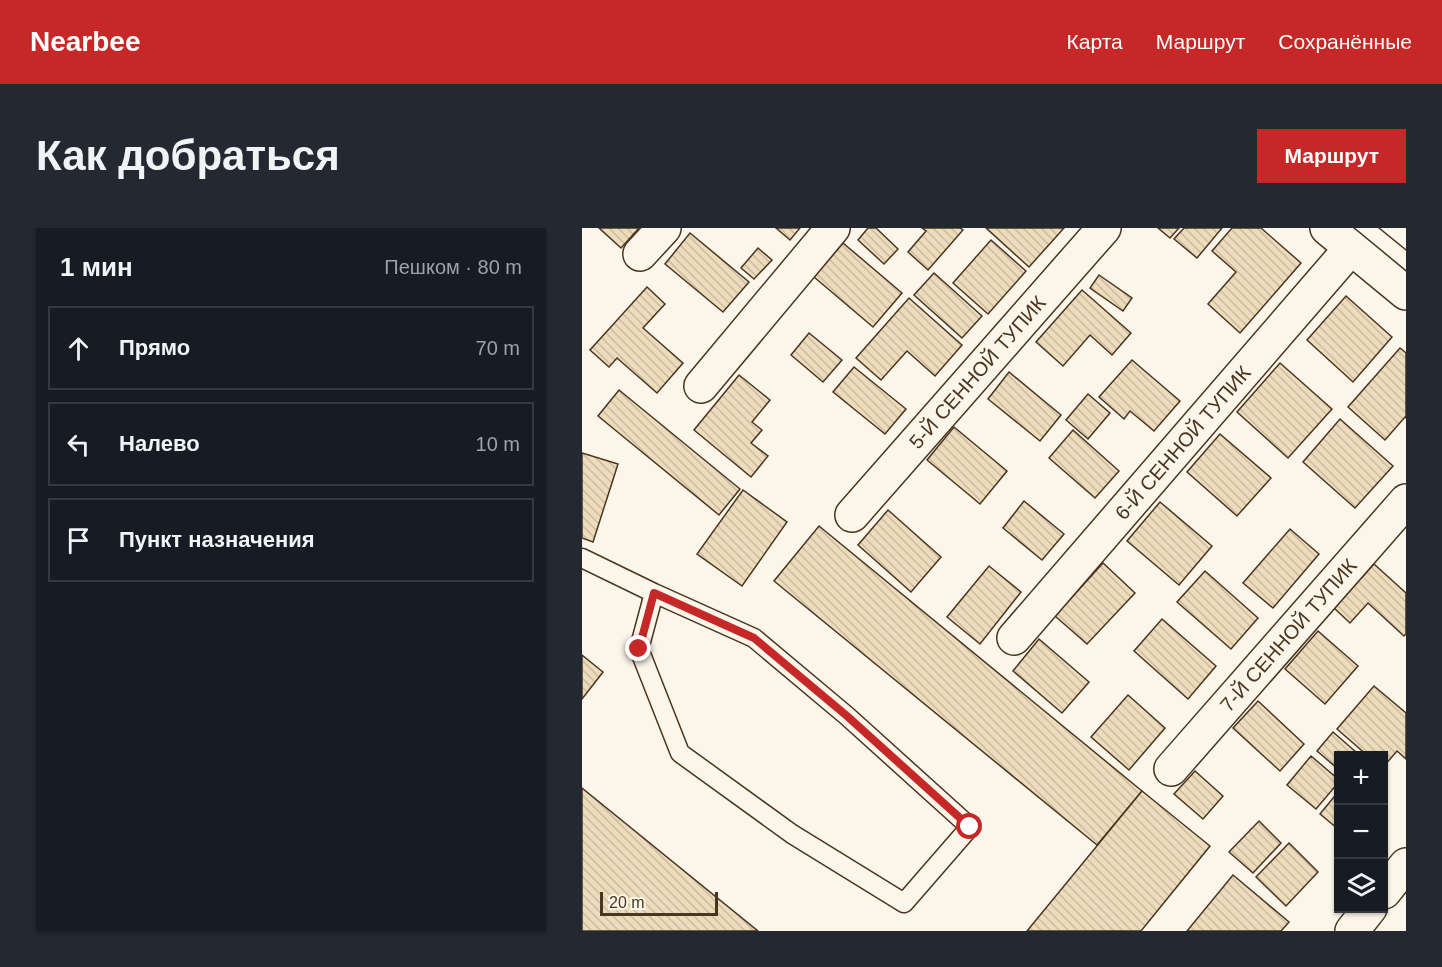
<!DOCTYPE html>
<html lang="ru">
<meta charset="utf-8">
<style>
:root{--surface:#171b24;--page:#242831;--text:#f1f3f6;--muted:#9ea1a6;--line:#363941;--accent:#c62828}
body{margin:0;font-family:Arial,sans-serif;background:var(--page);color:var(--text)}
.controls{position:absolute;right:18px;bottom:18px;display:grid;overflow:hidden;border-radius:0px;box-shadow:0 2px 4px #0004}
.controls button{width:54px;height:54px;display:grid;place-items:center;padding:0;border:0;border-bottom:2px solid var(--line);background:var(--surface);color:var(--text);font:30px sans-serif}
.scale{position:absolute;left:18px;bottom:15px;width:118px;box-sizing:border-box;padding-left:6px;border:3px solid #4a3520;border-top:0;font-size:16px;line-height:21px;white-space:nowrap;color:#4a3520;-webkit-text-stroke:4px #fbf6e9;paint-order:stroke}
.stop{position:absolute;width:18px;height:18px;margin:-14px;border:4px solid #c62828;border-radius:50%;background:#fff}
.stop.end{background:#c62828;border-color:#fff;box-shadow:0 2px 6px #0008}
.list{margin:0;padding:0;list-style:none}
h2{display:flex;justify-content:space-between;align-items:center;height:78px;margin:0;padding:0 24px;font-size:26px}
h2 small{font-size:20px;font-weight:400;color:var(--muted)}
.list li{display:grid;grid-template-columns:39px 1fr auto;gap:18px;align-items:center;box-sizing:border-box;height:84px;margin:0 12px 12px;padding:0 12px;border:2px solid var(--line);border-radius:0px}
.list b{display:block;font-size:22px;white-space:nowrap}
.list em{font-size:20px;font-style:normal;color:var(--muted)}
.icon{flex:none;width:33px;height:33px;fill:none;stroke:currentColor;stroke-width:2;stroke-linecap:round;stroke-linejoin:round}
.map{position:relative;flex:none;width:824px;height:703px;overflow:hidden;border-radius:0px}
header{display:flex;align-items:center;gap:36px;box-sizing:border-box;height:84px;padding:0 30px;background:var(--accent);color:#fff}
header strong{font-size:28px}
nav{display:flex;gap:33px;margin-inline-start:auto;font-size:21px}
.intro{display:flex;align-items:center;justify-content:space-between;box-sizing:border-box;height:144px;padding:0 36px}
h1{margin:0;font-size:42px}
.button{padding:15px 27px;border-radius:0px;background:var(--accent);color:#fff;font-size:21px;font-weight:700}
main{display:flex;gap:36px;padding:0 36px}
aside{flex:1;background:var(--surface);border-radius:0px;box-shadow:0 2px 4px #0004}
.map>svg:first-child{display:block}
.building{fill:url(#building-back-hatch);stroke:#4a3520;stroke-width:1.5}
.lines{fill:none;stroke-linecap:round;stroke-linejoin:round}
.lane-casing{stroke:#4a3520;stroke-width:21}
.street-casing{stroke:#4a3520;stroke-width:36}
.secondary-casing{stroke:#4a3520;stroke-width:36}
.lane{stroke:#fbf6e9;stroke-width:18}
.street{stroke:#fbf6e9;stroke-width:33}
.secondary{stroke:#fbf6e9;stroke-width:33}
.tram{stroke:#4a3520;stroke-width:1.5}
.route{stroke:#c62828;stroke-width:8}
.labels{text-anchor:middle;stroke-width:4.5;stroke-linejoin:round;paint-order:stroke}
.street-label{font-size:20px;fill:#4a3520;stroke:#fbf6e9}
</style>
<header>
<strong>Nearbee</strong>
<nav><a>Карта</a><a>Маршрут</a><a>Сохранённые</a></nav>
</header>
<div class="intro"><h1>Как добраться</h1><a class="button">Маршрут</a></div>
<main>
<aside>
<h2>1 мин<small>Пешком · 80 m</small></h2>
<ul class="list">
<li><svg class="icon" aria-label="ahead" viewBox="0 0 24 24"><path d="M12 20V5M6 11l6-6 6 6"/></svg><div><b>Прямо</b></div><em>70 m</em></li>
<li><svg class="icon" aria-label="left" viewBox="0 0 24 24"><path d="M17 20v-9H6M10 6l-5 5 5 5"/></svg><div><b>Налево</b></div><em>10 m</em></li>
<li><svg class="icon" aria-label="arrive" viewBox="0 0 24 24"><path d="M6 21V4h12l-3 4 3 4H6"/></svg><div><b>Пункт назначения</b></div></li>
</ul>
</aside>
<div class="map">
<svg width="824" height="703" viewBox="0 0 824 703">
<defs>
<pattern id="building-back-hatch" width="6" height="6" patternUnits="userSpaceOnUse" patternTransform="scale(1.5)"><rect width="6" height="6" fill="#ecdcbc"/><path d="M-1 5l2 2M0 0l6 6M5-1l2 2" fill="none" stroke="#ccbda1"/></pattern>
</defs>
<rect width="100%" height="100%" fill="#fbf6e9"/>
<g class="building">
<polygon points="17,0 57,0 39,20"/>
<polygon points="194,0 218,0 208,12"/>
<polygon points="286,0 294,0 316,21 302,36 276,12"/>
<polygon points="340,0 378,0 381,2 346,42 326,24 344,3"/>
<polygon points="404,0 482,0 447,39"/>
<polygon points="576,0 597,0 588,10"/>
<polygon points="602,0 640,0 615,30 592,11"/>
<polygon points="650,0 679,0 719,35 658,105 626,76 654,44 630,23"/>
<polygon points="108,5 167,54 141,84 83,36"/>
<polygon points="409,12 444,43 406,86 371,55"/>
<polygon points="261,15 320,65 291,99 232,49"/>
<polygon points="176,20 190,32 172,51 159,40"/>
<polygon points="352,45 400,88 380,110 332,67"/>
<polygon points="517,47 550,70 541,83 508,60"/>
<polygon points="65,59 83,76 61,100 101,135 75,165 35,130 27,139 8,122"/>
<polygon points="500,62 549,105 530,127 508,107 481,138 454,114"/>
<polygon points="764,68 810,109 771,154 725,112"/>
<polygon points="327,70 380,117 353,148 325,123 299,152 274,130"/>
<polygon points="227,105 260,132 241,154 209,127"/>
<polygon points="818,120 824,125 824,190 823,189 803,212 766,179"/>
<polygon points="550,132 598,173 572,203 548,183 542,191 517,169"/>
<polygon points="698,135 750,181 706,230 655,184"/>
<polygon points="272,139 324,181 303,206 251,164"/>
<polygon points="427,144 479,187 458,213 406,171"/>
<polygon points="157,147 188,172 170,194 180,202 169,215 186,228 169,249 112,202"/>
<polygon points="37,162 158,261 137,287 16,188"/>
<polygon points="506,166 528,185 506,211 484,192"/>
<polygon points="758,191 811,238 773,280 721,234"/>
<polygon points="372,199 425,243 398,276 345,232"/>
<polygon points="491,202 537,243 513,270 467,230"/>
<polygon points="638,206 689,250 655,288 605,244"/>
<polygon points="0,225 36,236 11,314 0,310"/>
<polygon points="161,262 205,294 160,358 115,326"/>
<polygon points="442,273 482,306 460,332 421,300"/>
<polygon points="578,274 630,318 597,357 545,313"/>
<polygon points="306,282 359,329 329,364 276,317"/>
<polygon points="237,298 560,563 515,617 192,353"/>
<polygon points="708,301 737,326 691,380 661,355"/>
<polygon points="521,335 553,365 505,416 473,388"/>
<polygon points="792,336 824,365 824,406 822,408 786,375 768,395 752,380"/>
<polygon points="407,338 439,364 398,416 365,389"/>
<polygon points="623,343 676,390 649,421 595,374"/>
<polygon points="580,391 634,438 606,471 552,423"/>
<polygon points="736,403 776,438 743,476 703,441"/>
<polygon points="457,411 507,454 480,485 431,443"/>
<polygon points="0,427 21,444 0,471"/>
<polygon points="792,458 824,485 824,531 815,523 802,538 802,528 786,528 755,501"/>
<polygon points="546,467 583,500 547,542 509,509"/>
<polygon points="676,473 722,516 698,543 651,500"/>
<polygon points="751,504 774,524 771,528 756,528 756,541 735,523"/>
<polygon points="729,528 756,551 756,555 734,581 705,557"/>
<polygon points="613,543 641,568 621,591 592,566"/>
<polygon points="0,560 176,703 0,703"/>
<polygon points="560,563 628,618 559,703 445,703"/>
<polygon points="756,564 756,601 738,586"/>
<polygon points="677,593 699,615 671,645 647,624"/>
<polygon points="707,615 736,644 704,678 674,649"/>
<polygon points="651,647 707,694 699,703 605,703"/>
</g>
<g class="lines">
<defs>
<polyline id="lane" points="0,330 72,365 172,410 265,488 388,599 322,675 210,606 98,525 57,421 72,365"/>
<g id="street">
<polyline points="58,26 82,0"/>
<polyline points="119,158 251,0"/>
<path id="s1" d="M 270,287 L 522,0"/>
<path id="s2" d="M 432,410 L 769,20"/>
<path id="s3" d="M 589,541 L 824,273"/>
<polyline points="802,664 824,637"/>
<polyline points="770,703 788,680"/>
</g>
<polyline id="secondary" points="745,0 824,65"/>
</defs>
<use href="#lane" class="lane-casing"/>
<use href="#street" class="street-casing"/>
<use href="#secondary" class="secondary-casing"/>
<use href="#lane" class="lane"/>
<use href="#street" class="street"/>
<use href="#secondary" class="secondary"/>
<polyline class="tram" points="797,0 824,22"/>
</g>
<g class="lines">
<polyline class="route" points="57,421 72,365 172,410 265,488 388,599"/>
</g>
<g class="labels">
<g class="street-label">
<text dy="7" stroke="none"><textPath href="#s1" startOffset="190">5-Й СЕННОЙ ТУПИК</textPath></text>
<text dy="7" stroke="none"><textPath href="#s2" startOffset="258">6-Й СЕННОЙ ТУПИК</textPath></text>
<text dy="7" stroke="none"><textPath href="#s3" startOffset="178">7-Й СЕННОЙ ТУПИК</textPath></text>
</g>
</g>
</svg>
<div class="controls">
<button>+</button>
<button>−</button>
<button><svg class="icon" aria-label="layers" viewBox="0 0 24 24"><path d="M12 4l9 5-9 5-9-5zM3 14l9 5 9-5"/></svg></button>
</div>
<div class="scale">20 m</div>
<div class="stop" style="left:388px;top:599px"></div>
<div class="stop end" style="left:57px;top:421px"></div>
</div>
</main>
